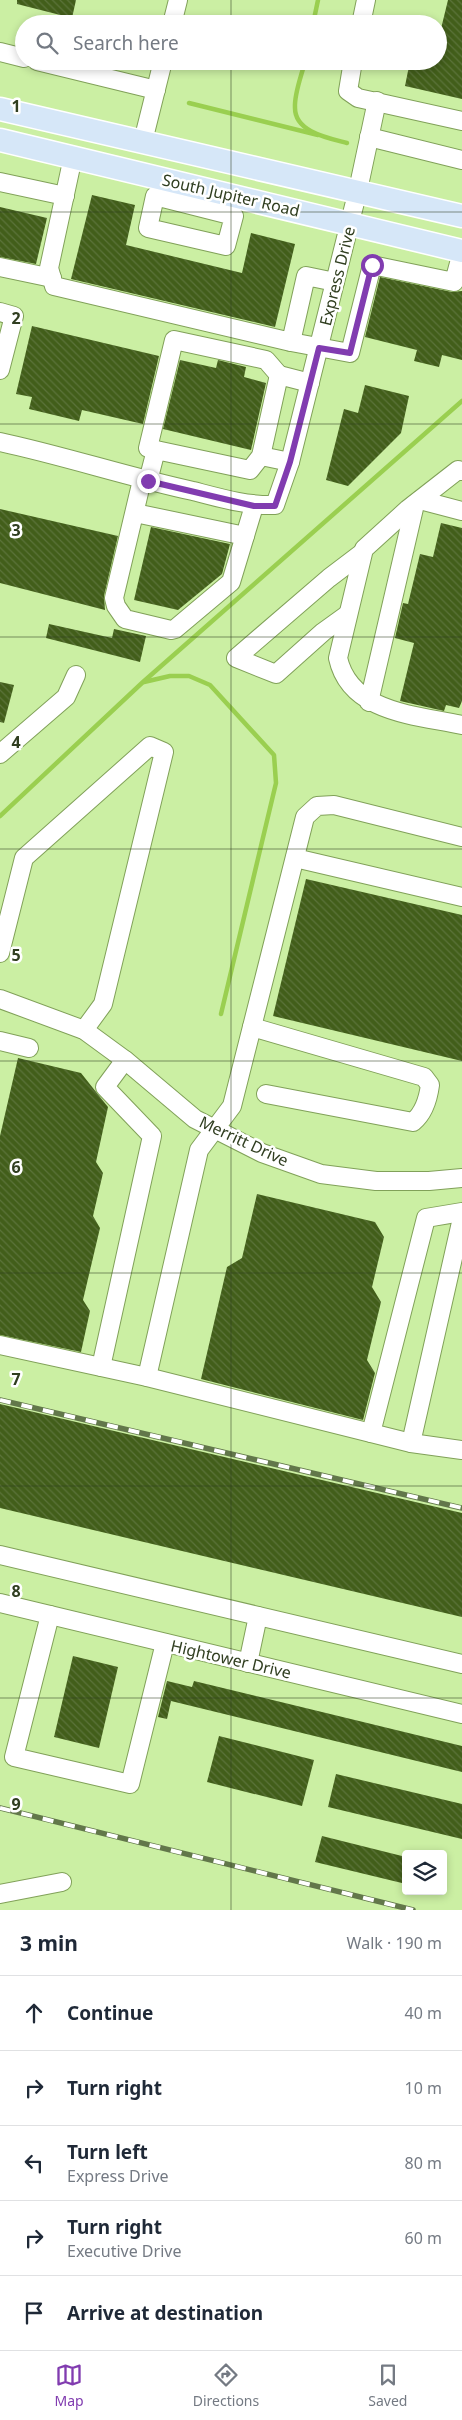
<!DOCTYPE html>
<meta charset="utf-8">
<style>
:root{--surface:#fff;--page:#f6f6f7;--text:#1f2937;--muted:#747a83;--line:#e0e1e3;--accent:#813cb0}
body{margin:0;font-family:"Noto Sans",sans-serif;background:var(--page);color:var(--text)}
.controls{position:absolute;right:15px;bottom:15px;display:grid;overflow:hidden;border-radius:5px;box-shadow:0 2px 8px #0003}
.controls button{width:45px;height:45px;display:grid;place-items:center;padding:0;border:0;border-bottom:1px solid var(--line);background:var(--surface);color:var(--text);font:25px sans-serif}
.stop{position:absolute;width:15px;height:15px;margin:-11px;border:4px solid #813cb0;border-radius:50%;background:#fff}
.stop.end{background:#813cb0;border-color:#fff;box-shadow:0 1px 5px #0008}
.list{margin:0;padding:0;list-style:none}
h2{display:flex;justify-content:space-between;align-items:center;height:65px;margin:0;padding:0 20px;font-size:21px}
h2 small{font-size:16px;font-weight:400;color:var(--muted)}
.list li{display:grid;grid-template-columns:32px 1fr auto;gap:15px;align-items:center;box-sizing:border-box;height:75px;padding:0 20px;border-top:1px solid var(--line)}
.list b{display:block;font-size:19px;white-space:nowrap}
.list p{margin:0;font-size:16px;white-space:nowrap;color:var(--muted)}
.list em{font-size:16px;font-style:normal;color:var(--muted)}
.icon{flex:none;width:28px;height:28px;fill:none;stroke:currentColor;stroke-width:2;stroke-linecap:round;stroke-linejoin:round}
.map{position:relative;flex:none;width:462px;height:1910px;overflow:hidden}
.search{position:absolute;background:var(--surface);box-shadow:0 2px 8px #0003;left:15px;right:15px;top:15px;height:55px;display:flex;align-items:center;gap:12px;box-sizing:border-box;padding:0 18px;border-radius:28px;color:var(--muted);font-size:19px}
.sheet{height:440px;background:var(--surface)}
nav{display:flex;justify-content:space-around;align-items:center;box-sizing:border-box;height:70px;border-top:1px solid var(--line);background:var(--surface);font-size:14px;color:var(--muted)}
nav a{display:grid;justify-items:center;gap:2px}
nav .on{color:var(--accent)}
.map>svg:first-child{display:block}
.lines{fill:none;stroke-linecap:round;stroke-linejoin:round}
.stream{stroke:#9acf50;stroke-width:4.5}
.building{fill:url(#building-back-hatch)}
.minor-casing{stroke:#81a159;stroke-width:20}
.major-casing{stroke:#fff;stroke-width:25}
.minor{stroke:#fff;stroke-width:18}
.major{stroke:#d6e7f8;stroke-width:22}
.rail-casing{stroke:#62774a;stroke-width:5.5}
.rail{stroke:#fff;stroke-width:4;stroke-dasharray:11;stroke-linecap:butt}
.route{stroke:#813cb0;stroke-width:6}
.grid{fill:none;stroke:#303e20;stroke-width:1;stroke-opacity:0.55}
.labels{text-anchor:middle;stroke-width:5;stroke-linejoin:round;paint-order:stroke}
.street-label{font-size:16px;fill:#303e20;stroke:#fff}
.grid-label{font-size:16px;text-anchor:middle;font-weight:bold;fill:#303e20;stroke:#fff;stroke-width:5;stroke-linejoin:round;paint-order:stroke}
</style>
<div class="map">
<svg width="462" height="1910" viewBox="0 0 462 1910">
<defs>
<pattern id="building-back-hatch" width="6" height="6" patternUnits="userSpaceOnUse" patternTransform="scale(1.25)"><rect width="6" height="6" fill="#425e1a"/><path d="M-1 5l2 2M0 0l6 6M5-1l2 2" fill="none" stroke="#5b733a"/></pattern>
</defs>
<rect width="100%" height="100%" fill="#cbefa3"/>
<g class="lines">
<g class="stream">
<polyline points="313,24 318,0"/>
<path d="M 305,61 C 302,75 294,93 295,108 C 295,132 328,138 347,143"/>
<polyline points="189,103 318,135"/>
<polyline points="144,682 170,676 189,676 210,685 274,755 276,783 221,1014"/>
<polyline points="0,816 143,682 462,401"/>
</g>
</g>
<g class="building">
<polygon points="17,0 76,0 72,18 17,4"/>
<polygon points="448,0 462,0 462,99 405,86 410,61 438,61 438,41"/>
<polygon points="92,195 135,205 126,245 242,273 251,233 295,244 275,327 71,279"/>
<polygon points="0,207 47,218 36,264 0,257"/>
<polygon points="380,277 452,292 462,291 462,360 442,355 439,367 414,361 417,350 365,337"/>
<polygon points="32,326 159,356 143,424 82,410 79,421 29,409 32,397 16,394"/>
<polygon points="180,360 216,368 218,360 246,367 244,377 266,383 251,450 163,429"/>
<polygon points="365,385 409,396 401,433 348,486 326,480 344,409 358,413"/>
<polygon points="0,509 118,536 104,596 105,610 0,583"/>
<polygon points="441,523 462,528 462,701 459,708 446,705 444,711 400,701 414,643 395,638 403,603 408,604 420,554 433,557"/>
<polygon points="151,527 230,544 222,574 178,610 134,600"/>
<polygon points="49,624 112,638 114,629 146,636 140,662 46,638"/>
<polygon points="0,682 14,685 4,723 0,722"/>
<polygon points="306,879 462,915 462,1061 273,1016"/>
<polygon points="18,1058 81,1073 108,1107 96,1162 103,1173 93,1216 100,1228 83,1300 90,1311 81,1352 0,1335 0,1136"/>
<polygon points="257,1194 375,1222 384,1237 372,1287 381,1302 367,1360 375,1373 363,1420 201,1379 227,1267 242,1258"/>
<polygon points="0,1404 462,1513 462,1617 0,1508"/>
<polygon points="73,1656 118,1667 99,1748 54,1737"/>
<polygon points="167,1681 192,1687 194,1681 462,1746 462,1772 171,1701 167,1719 158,1717"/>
<polygon points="219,1736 314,1760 302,1806 207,1782"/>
<polygon points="336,1774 462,1804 462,1839 328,1807"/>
<polygon points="322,1836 406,1857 406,1884 315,1862"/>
</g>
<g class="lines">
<defs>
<g id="minor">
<polyline points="172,24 178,0"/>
<polyline points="361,24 366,0"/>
<polyline points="0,52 24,58"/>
<polyline points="37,61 156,90"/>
<polyline points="353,61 348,91 358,98 462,121"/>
<polyline points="369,137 462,160"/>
<polyline points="143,141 163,61"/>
<polyline points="73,157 49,268 54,286 291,342 306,276 335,282"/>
<polyline points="0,182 65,196"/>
<polygon points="155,196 234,216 226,246 148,228"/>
<polyline points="0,267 52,278"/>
<polyline points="0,312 14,316 0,370"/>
<polyline points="291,342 350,353 372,265 454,282 462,252"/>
<path d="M 0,442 C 65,456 128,477 193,491 C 220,498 247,506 275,505 L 290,462 L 358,190 L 377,101"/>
<polyline points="156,450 148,448 174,340 266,360 279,375"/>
<polyline points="261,456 290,462"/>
<path d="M 462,471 L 458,470 L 408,509 L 364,549 L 338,658 C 350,713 416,715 462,725"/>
<polyline points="142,480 114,598 116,606 125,619 171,630 175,629 231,582 254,506"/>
<polyline points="148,481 156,450 250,470 261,456 279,375 310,383"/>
<polyline points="420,500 462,511"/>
<polyline points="135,513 245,536"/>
<polyline points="348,614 323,632 276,674 236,658 329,578 362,553"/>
<polyline points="369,702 415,504"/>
<polyline points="0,754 66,697 76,675"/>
<polyline points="295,858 462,897"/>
<polyline points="0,953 24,858 150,746 164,752 103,1004 84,1030"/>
<polyline points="0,999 84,1030 125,1060 195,1119 262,1153 321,1174 376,1181 429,1181 462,1178"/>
<path d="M 252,1027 L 424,1077 L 430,1085 C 428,1100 424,1113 413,1122 L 266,1094"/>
<polyline points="0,1041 29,1048"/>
<polyline points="0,1345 147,1377 411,1443 462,1450"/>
<polyline points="101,1367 152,1136 105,1087 125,1060"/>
<polyline points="147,1377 199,1150 232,1106 305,817 317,806 334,805 462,837"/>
<polyline points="371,1433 426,1218 462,1212"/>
<polyline points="411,1443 462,1218"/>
<polyline points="0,1555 462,1664"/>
<polyline points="0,1603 462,1714"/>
<polyline points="50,1615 14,1757 130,1784 165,1643"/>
<polyline points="248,1663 258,1616"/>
<polyline points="0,1894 62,1882"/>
</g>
<g id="major">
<polyline points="0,109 462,216"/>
<polyline points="0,140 462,251"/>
</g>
</defs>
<use href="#minor" class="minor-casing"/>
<use href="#major" class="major-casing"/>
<use href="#minor" class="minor"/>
<use href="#major" class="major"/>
<defs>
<g id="rail">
<polyline points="0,1400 462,1508"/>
<polyline points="0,1808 413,1910"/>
</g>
</defs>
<use href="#rail" class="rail-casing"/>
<use href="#rail" class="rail"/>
</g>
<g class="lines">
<polyline class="route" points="148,481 254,506 275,506 290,462 319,348 350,353 372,265"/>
</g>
<path class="grid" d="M 231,0 L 231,24M 231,61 L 231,1910M 0,212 L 462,212M 0,424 L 462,424M 0,637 L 462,637M 0,849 L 462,849M 0,1061 L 462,1061M 0,1273 L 462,1273M 0,1486 L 462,1486M 0,1698 L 462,1698"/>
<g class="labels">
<g class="street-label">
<text transform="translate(231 195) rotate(13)" y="6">South Jupiter Road</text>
<text transform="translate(337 276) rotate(-76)" y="6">Express Drive</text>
<text transform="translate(244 1141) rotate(25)" y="6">Merritt Drive</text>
<text transform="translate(231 1659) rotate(13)" y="6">Hightower Drive</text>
</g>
</g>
<g class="grid-label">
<text x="16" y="112">1</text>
<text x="16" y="324">2</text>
<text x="16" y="536">3</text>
<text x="16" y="748">4</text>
<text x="16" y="961">5</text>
<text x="16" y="1173">6</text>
<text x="16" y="1385">7</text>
<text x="16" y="1597">8</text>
<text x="16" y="1810">9</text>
</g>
</svg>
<div class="controls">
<button><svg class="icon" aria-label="layers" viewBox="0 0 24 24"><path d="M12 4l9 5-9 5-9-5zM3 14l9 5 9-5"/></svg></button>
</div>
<div class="stop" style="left:372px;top:265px"></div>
<div class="stop end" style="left:148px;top:481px"></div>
<div class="search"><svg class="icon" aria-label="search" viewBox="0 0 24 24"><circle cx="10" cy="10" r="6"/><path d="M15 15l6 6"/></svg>Search here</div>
</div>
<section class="sheet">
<h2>3 min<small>Walk · 190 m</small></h2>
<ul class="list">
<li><svg class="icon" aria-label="ahead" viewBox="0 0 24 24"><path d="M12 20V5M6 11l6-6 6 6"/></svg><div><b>Continue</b></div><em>40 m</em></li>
<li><svg class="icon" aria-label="right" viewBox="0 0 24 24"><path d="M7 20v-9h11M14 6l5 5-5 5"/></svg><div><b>Turn right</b></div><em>10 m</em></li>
<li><svg class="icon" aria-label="left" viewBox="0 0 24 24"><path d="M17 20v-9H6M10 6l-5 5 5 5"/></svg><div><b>Turn left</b><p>Express Drive</p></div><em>80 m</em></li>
<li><svg class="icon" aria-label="right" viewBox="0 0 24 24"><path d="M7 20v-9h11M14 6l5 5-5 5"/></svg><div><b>Turn right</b><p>Executive Drive</p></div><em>60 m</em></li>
<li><svg class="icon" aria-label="arrive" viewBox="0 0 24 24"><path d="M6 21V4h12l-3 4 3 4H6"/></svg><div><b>Arrive at destination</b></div></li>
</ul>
</section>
<nav>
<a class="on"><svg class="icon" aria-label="map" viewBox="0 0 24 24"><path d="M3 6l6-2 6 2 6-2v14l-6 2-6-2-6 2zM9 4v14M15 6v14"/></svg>Map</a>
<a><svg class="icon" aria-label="directions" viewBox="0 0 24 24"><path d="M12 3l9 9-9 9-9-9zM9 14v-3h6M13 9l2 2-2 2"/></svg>Directions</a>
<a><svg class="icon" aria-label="saved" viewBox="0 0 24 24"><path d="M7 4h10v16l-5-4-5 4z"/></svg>Saved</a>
</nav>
